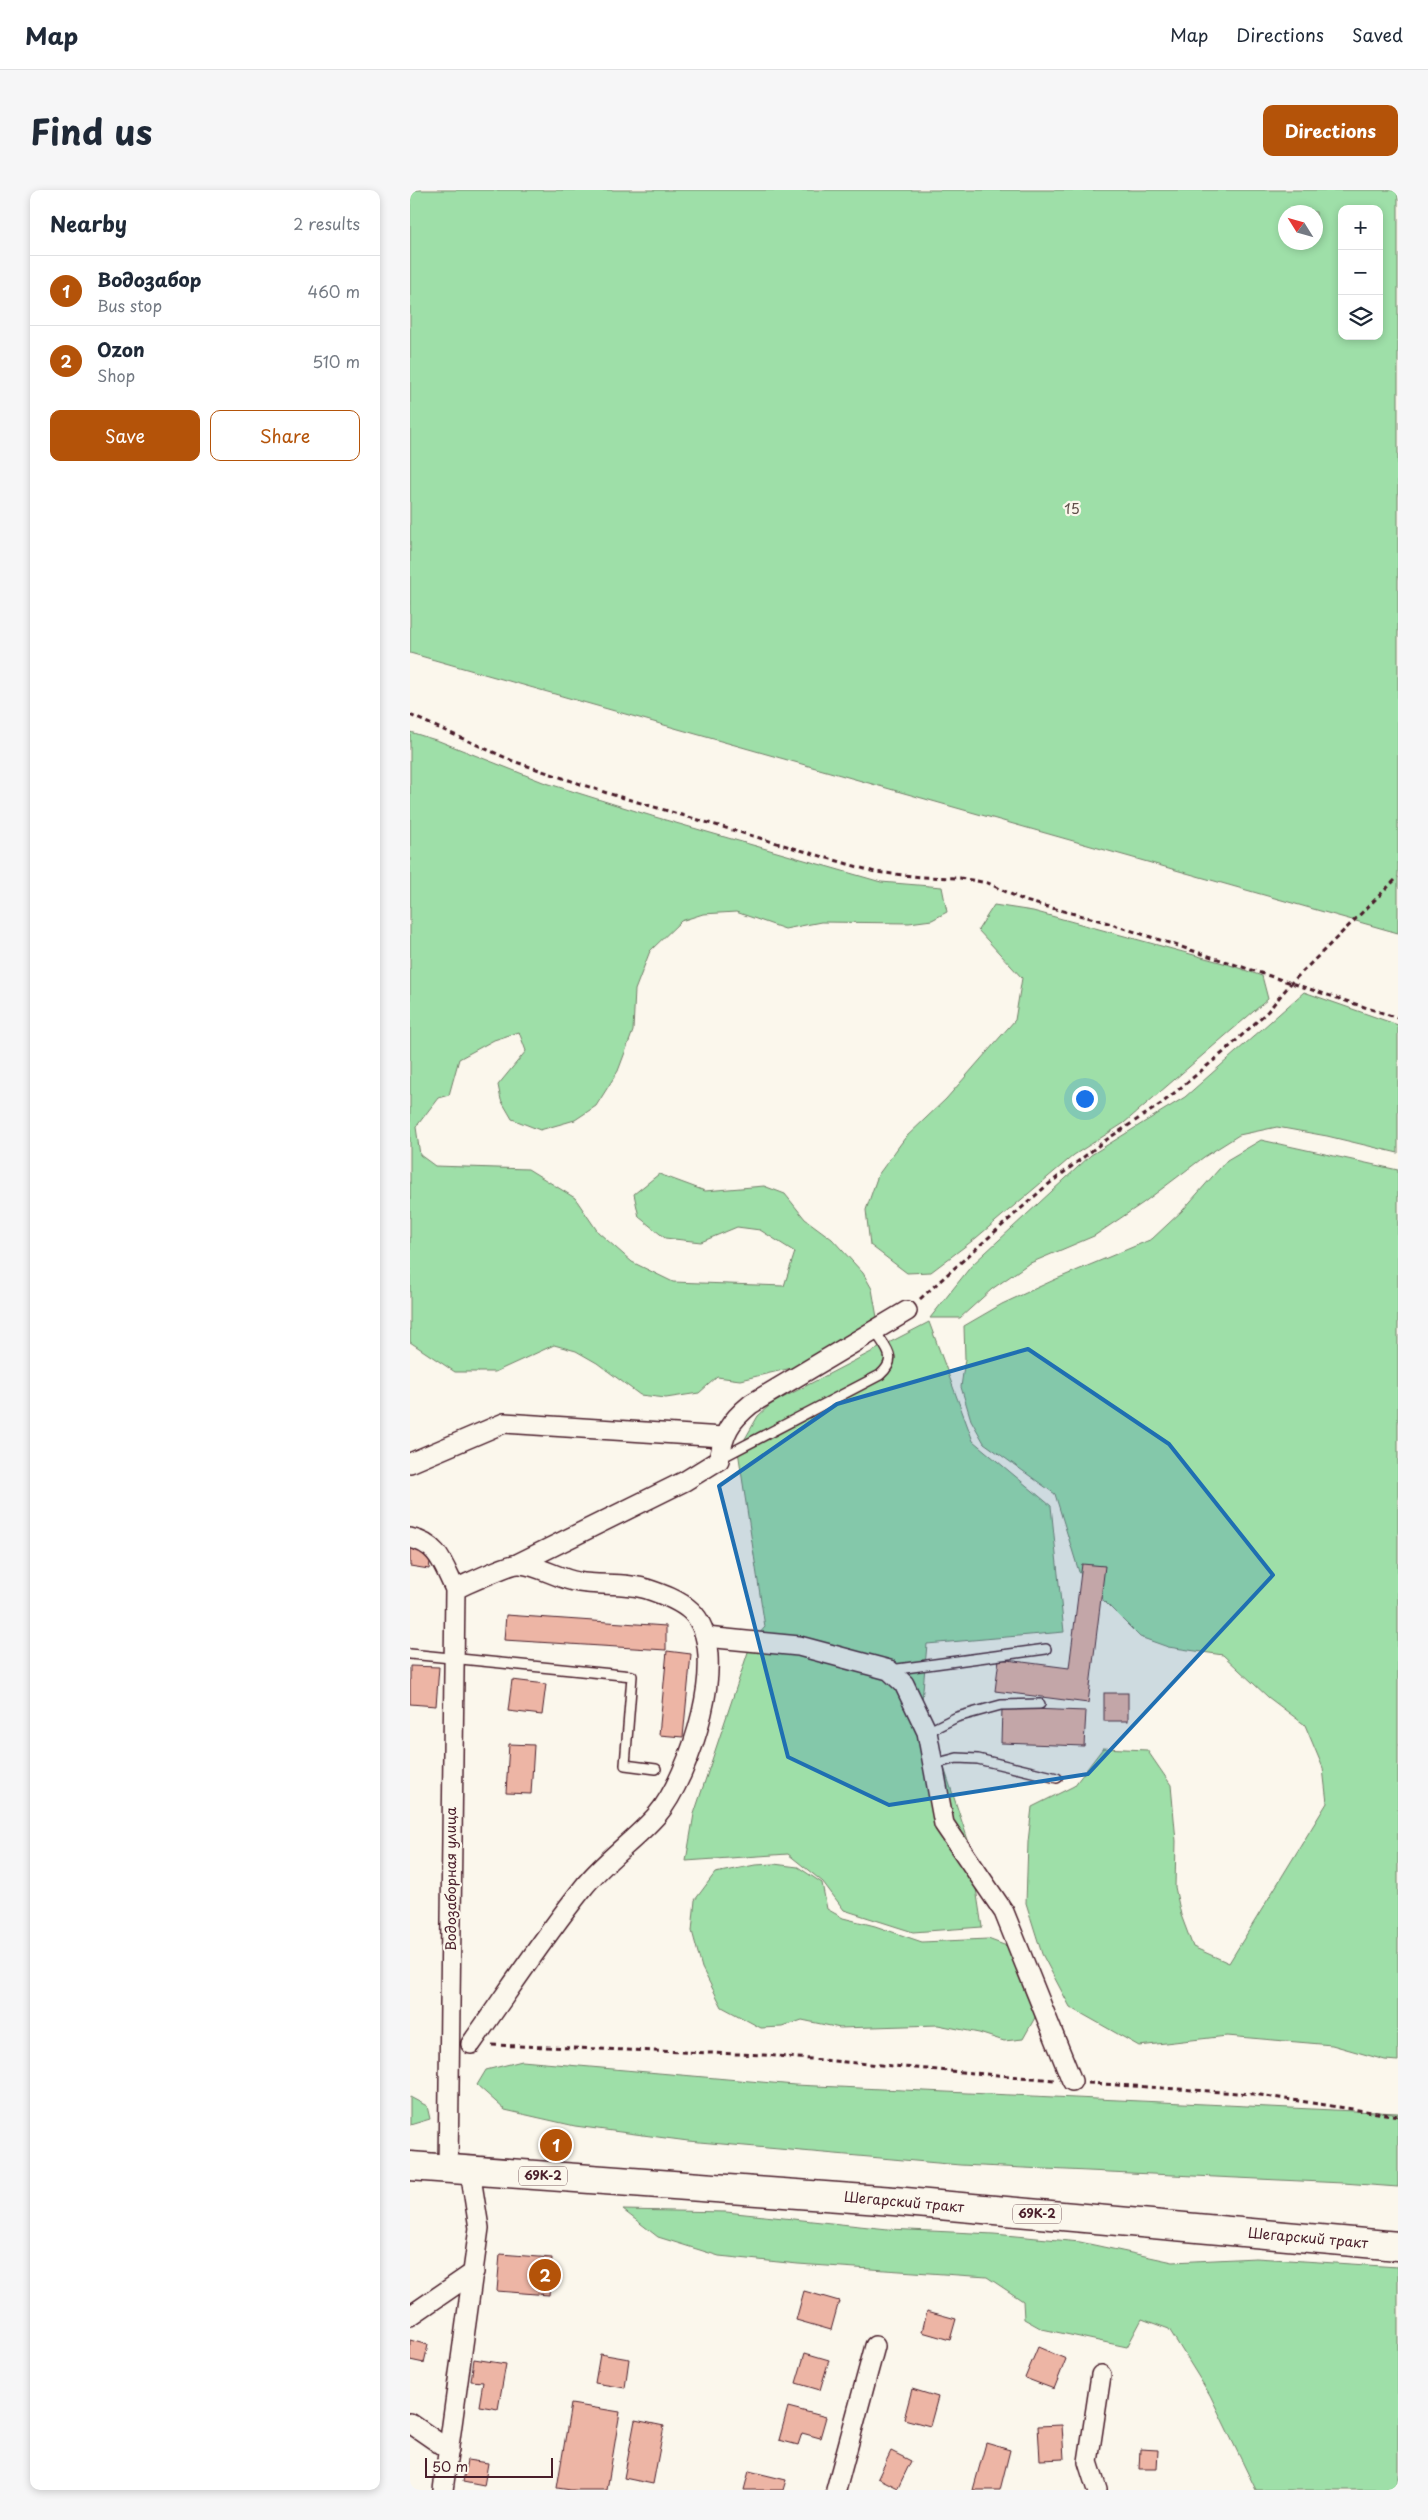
<!DOCTYPE html>
<meta charset="utf-8">
<style>
:root{--surface:#fff;--page:#f6f6f7;--text:#1f2937;--muted:#747a83;--line:#e0e1e3;--accent:#b45309}
body{margin:0;font-family:"Playpen Sans",sans-serif;background:var(--page);color:var(--text)}
.controls{position:absolute;right:15px;top:15px;display:grid;overflow:hidden;border-radius:10px;box-shadow:0 2px 8px #0003}
.controls button{width:45px;height:45px;display:grid;place-items:center;padding:0;border:0;border-bottom:1px solid var(--line);background:var(--surface);color:var(--text);font:25px sans-serif}
.compass{position:absolute;left:868px;top:15px;width:45px;height:45px;border-radius:50%;background:var(--surface);box-shadow:0 2px 8px #0003;rotate:307deg}
.scale{position:absolute;left:15px;bottom:12px;width:128px;box-sizing:border-box;padding-left:5px;border:2px solid #4a1f2b;border-top:0;font-size:14px;line-height:18px;white-space:nowrap;color:#4a1f2b;-webkit-text-stroke:4px #fbf7ec;paint-order:stroke}
.you{position:absolute;left:674px;top:908px;width:18px;height:18px;margin:-12px;border:4px solid #fff;border-radius:50%;background:#1a73e8;box-shadow:0 0 0 8px #1a73e833}
.badge{display:grid;place-items:center;width:32px;height:32px;border-radius:50%;background:var(--accent);color:#fff;font-size:16px;font-weight:700}
.pin{position:absolute;translate:-50% -50%;border:2px solid #fff;box-shadow:0 1px 5px #0006}
.list{margin:0;padding:0;list-style:none}
h2{display:flex;justify-content:space-between;align-items:center;height:65px;margin:0;padding:0 20px;font-size:21px}
h2 small{font-size:16px;font-weight:400;color:var(--muted)}
.list li{display:grid;grid-template-columns:32px 1fr auto;gap:15px;align-items:center;box-sizing:border-box;height:70px;padding:0 20px;border-top:1px solid var(--line)}
.list b{display:block;font-size:19px;white-space:nowrap}
.list p{margin:0;font-size:16px;white-space:nowrap;color:var(--muted)}
.list em{font-size:16px;font-style:normal;color:var(--muted)}
.actions{display:flex;gap:10px;padding:15px 20px}
.actions a{flex:1;padding:11px 0;border:1px solid var(--accent);border-radius:10px;text-align:center;font-size:18px;color:var(--accent)}
.actions .main{background:var(--accent);color:#fff}
.icon{flex:none;width:28px;height:28px;fill:none;stroke:currentColor;stroke-width:2;stroke-linecap:round;stroke-linejoin:round}
.map{position:relative;flex:none;width:988px;height:2300px;overflow:hidden;border-radius:10px}
header{display:flex;align-items:center;gap:30px;box-sizing:border-box;height:70px;padding:0 25px;background:var(--surface);border-bottom:1px solid var(--line)}
header strong{font-size:24px}
nav{display:flex;gap:28px;margin-inline-start:auto;font-size:18px}
.intro{display:flex;align-items:center;justify-content:space-between;box-sizing:border-box;height:120px;padding:0 30px}
h1{margin:0;font-size:35px}
.button{padding:12px 22px;border-radius:10px;background:var(--accent);color:#fff;font-size:18px;font-weight:700}
main{display:flex;gap:30px;padding:0 30px}
aside{flex:1;background:var(--surface);border-radius:10px;box-shadow:0 2px 8px #0003}
.map>svg:first-child{display:block}
.green{fill:#9edfa8;stroke:#747f6a;fill-rule:evenodd}
.building{fill:#edb5a5;stroke:#4a1f2b}
.lines{fill:none;stroke-linecap:round;stroke-linejoin:round}
.lane-casing{stroke:#4a1f2b;stroke-width:12}
.street-casing{stroke:#4a1f2b;stroke-width:22}
.primary-casing{stroke:#4a1f2b;stroke-width:31}
.path{stroke:#4a1f2b;stroke-width:3;stroke-dasharray:5 4;stroke-linecap:butt}
.lane{stroke:#fbf7ec;stroke-width:9}
.street{stroke:#fbf7ec;stroke-width:19}
.primary{stroke:#fbf7ec;stroke-width:28}
.marked{fill:#1f6fb2;fill-opacity:0.2;stroke:#1f6fb2;stroke-width:4;stroke-linejoin:round}
.labels{text-anchor:middle;stroke-width:4.5;stroke-linejoin:round;paint-order:stroke}
.shield{fill:#fbf7ec;stroke:#7f6065;stroke-width:1}
.shield-label{font-size:12px;font-weight:bold;fill:#4a1f2b}
.park-label{font-size:14px;fill:#5f4f4a;stroke:#fbf7ec}
.street-label{font-size:14px;fill:#4a1f2b;stroke:#fbf7ec}
</style>
<header>
<strong>Map</strong>
<nav><a>Map</a><a>Directions</a><a>Saved</a></nav>
</header>
<div class="intro"><h1>Find us</h1><a class="button">Directions</a></div>
<main>
<aside>
<h2>Nearby<small>2 results</small></h2>
<ul class="list">
<li><span class="badge">1</span><div><b>Водозабор</b><p>Bus stop</p></div><em>460 m</em></li>
<li><span class="badge">2</span><div><b>Ozon</b><p>Shop</p></div><em>510 m</em></li>
</ul>
<div class="actions"><a class="main">Save</a><a>Share</a></div>
</aside>
<div class="map">
<svg width="988" height="2300" viewBox="0 0 988 2300">
<rect width="100%" height="100%" fill="#fbf7ec"/>
<filter id="ink" filterUnits="userSpaceOnUse"><feTurbulence type="fractalNoise" baseFrequency=".02" numOctaves="2"/><feDisplacementMap in="SourceGraphic" scale="10" xChannelSelector="R" yChannelSelector="G"/><feConvolveMatrix kernelMatrix="1 2 1 2 8 2 1 2 1" color-interpolation-filters="sRGB"/></filter>
<g filter="url(#ink)">
<g class="green">
<path d="M 0,0 L 988,0 L 988,743 L 0,463 ZM 932,19 L 969,19 L 969,146 L 932,146 ZM 876,22 L 906,22 L 906,52 L 876,52 Z"/>
<polygon points="0,542 29,551 133,592 245,627 471,692 532,697 537,722 522,730 499,733 411,732 375,739 326,722 293,724 271,731 240,761 225,800 223,841 208,881 186,916 165,930 130,940 102,929 91,910 88,895 116,861 109,842 84,850 49,869 39,905 28,908 6,937 10,965 25,976 118,979 165,1008 188,1042 222,1072 263,1092 374,1096 385,1062 350,1040 327,1037 291,1052 255,1048 229,1027 224,1004 249,984 295,1001 354,996 375,1004 395,1029 422,1049 453,1083 462,1099 468,1133 412,1171 330,1190 307,1187 289,1203 256,1208 230,1205 187,1173 166,1161 144,1155 85,1182 45,1182 0,1152"/>
<polygon points="584,715 623,721 817,774 852,786 858,809 714,933 664,965 566,1048 521,1082 497,1083 460,1055 456,1020 468,985 495,948 536,909 605,830 612,788 568,740"/>
<polygon points="894,802 988,835 988,963 917,946 867,937 829,945 794,967 733,1013 684,1046 618,1074 582,1099 550,1128 520,1128 562,1075 681,965 775,907"/>
<polygon points="851,950 988,980 988,1871 975,1870 922,1855 817,1846 729,1856 660,1817 632,1764 616,1713 618,1652 622,1617 664,1596 693,1558 737,1560 761,1595 766,1651 765,1697 771,1725 783,1757 819,1773 917,1613 913,1578 895,1535 858,1507 813,1465 758,1457 730,1447 694,1411 669,1382 645,1304 574,1253 561,1230 551,1197 555,1169 554,1136 592,1114 644,1090 742,1049 773,1020 817,970"/>
<polygon points="519,1132 563,1251 641,1316 654,1442 517,1454 512,1511 559,1653 572,1737 503,1742 434,1720 413,1692 378,1664 276,1671 284,1624 341,1453 355,1437 328,1261 348,1226 361,1214"/>
<polygon points="364,1674 388,1677 412,1693 417,1719 433,1728 465,1736 512,1752 578,1749 613,1762 627,1824 613,1849 594,1851 569,1843 528,1835 430,1838 392,1830 372,1837 351,1838 312,1817 292,1778 282,1741 285,1710 305,1683 345,1675"/>
<polygon points="112,1871 385,1895 988,1923 988,1997 933,1993 550,1975 278,1951 165,1936 95,1920 67,1895 76,1880"/>
<polygon points="0,1907 17,1916 20,1929 0,1935"/>
<polygon points="213,2020 316,2022 478,2039 584,2044 670,2052 763,2072 846,2068 988,2077 988,2300 846,2300 800,2205 759,2139 732,2129 717,2157 632,2139 614,2129 613,2111 577,2087 388,2074 309,2066 248,2047"/>
</g>
<g class="building">
<polygon points="0,1356 22,1359 19,1379 0,1376"/>
<polygon points="672,1374 695,1376 678,1513 585,1501 589,1469 659,1478"/>
<polygon points="96,1425 256,1436 256,1460 94,1450"/>
<polygon points="257,1461 281,1464 273,1547 249,1545"/>
<polygon points="0,1476 29,1477 26,1516 0,1514"/>
<polygon points="102,1490 136,1494 132,1525 98,1521"/>
<rect x="694" y="1503" width="24" height="28"/>
<polygon points="592,1518 676,1521 674,1556 591,1553"/>
<polygon points="99,1554 124,1555 121,1604 96,1603"/>
<polygon points="90,2064 142,2068 139,2105 87,2101"/>
<polygon points="394,2101 429,2111 421,2140 386,2130"/>
<polygon points="517,2121 546,2129 540,2150 512,2142"/>
<polygon points="0,2150 18,2155 14,2173 0,2170"/>
<polygon points="628,2157 656,2169 644,2199 615,2188"/>
<polygon points="395,2163 419,2170 410,2200 386,2193"/>
<polygon points="190,2164 219,2169 215,2198 185,2193"/>
<polygon points="64,2169 96,2174 88,2219 69,2216 73,2192 61,2191"/>
<polygon points="502,2199 528,2207 520,2236 494,2229"/>
<polygon points="161,2214 210,2222 197,2300 161,2300 147,2298"/>
<polygon points="378,2217 416,2227 410,2248 392,2243 388,2255 369,2250"/>
<polygon points="225,2230 254,2236 243,2294 214,2288"/>
<polygon points="652,2235 654,2269 630,2270 628,2236"/>
<polygon points="576,2253 600,2260 590,2300 563,2300"/>
<polygon points="730,2259 748,2260 747,2279 729,2279"/>
<polygon points="481,2261 501,2271 488,2298 468,2288"/>
<polygon points="57,2270 78,2273 74,2296 53,2292"/>
<polygon points="339,2281 376,2290 373,2300 334,2300"/>
</g>
<g class="lines">
<defs>
<g id="lane">
<path d="M 309,1269 L 470,1185 C 489,1168 476,1159 465,1141"/>
<polyline points="0,1464 222,1486 215,1575 246,1579"/>
<polyline points="480,1480 636,1459"/>
<polyline points="517,1542 547,1527 591,1515 630,1514"/>
<polyline points="524,1574 547,1568 568,1569 647,1588"/>
</g>
<g id="street">
<polyline points="0,1273 94,1233 313,1247"/>
<path d="M 0,1348 C 29,1354 33,1375 45,1399 L 38,1979"/>
<path d="M 109,1373 L 275,1291 L 309,1270 C 314,1242 319,1232 341,1214 L 497,1121"/>
<path d="M 45,1399 C 57,1394 100,1373 110,1374 C 128,1375 149,1389 168,1392 C 190,1396 215,1392 237,1399 C 252,1404 269,1410 281,1421 C 323,1460 279,1588 247,1625 C 224,1651 194,1671 173,1698 C 133,1748 98,1802 61,1854"/>
<polyline points="296,1447 389,1456 479,1480 494,1494 517,1542 534,1634 594,1722 662,1891"/>
<polyline points="0,2126 64,2082"/>
<polyline points="0,2233 39,2260"/>
<polyline points="33,2300 69,2038 60,1981"/>
<polyline points="426,2300 465,2156"/>
<polyline points="687,2300 678,2272 691,2185"/>
</g>
<polyline id="primary" points="0,1976 484,2011 988,2056"/>
</defs>
<use href="#lane" class="lane-casing"/>
<use href="#street" class="street-casing"/>
<use href="#primary" class="primary-casing"/>
<g class="path">
<polyline points="0,525 103,571 197,603 465,682 511,687 550,688 578,693 615,711 692,731 988,828"/>
<polyline points="510,1109 635,997 693,952 751,914 815,861 858,821 882,792 988,687"/>
<polyline points="82,1855 354,1865 645,1890"/>
<polyline points="678,1893 843,1904 988,1926"/>
</g>
<use href="#lane" class="lane"/>
<use href="#street" class="street"/>
<use href="#primary" class="primary"/>
</g>
</g>
<path class="marked" d="M 618,1159 L 759,1254 L 863,1385 L 678,1584 L 479,1615 L 378,1567 L 309,1296 L 427,1214 Z"/>
<g class="labels">
<g class="shield">
<rect x="109" y="1976.5" width="48" height="19" rx="4"/>
<rect x="603" y="2014.5" width="48" height="19" rx="4"/>
</g>
<g class="shield-label">
<text x="133" y="1990">69К-2</text>
<text x="627" y="2028">69К-2</text>
</g>
<g class="park-label">
<text x="662" y="324">15</text>
</g>
<g class="street-label">
<text transform="translate(41 1689) rotate(-90)" y="5">Водозаборная улица</text>
<text transform="translate(494 2012) rotate(5)" y="5">Шегарский тракт</text>
<text transform="translate(898 2048) rotate(5)" y="5">Шегарский тракт</text>
</g>
</g>
</svg>
<div class="controls">
<button>+</button>
<button>−</button>
<button><svg class="icon" aria-label="layers" viewBox="0 0 24 24"><path d="M12 4l9 5-9 5-9-5zM3 14l9 5 9-5"/></svg></button>
</div>
<svg class="compass" viewBox="-18 -18 36 36"><path d="M0-13l5 13h-10z" fill="#e53935"/><path d="M0 13l5-13h-10z" fill="#747a83"/></svg>
<div class="scale">50 m</div>
<div class="you"></div>
<div class="pin badge" style="left:146px;top:1955px">1</div>
<div class="pin badge" style="left:135px;top:2085px">2</div>
</div>
</main>
